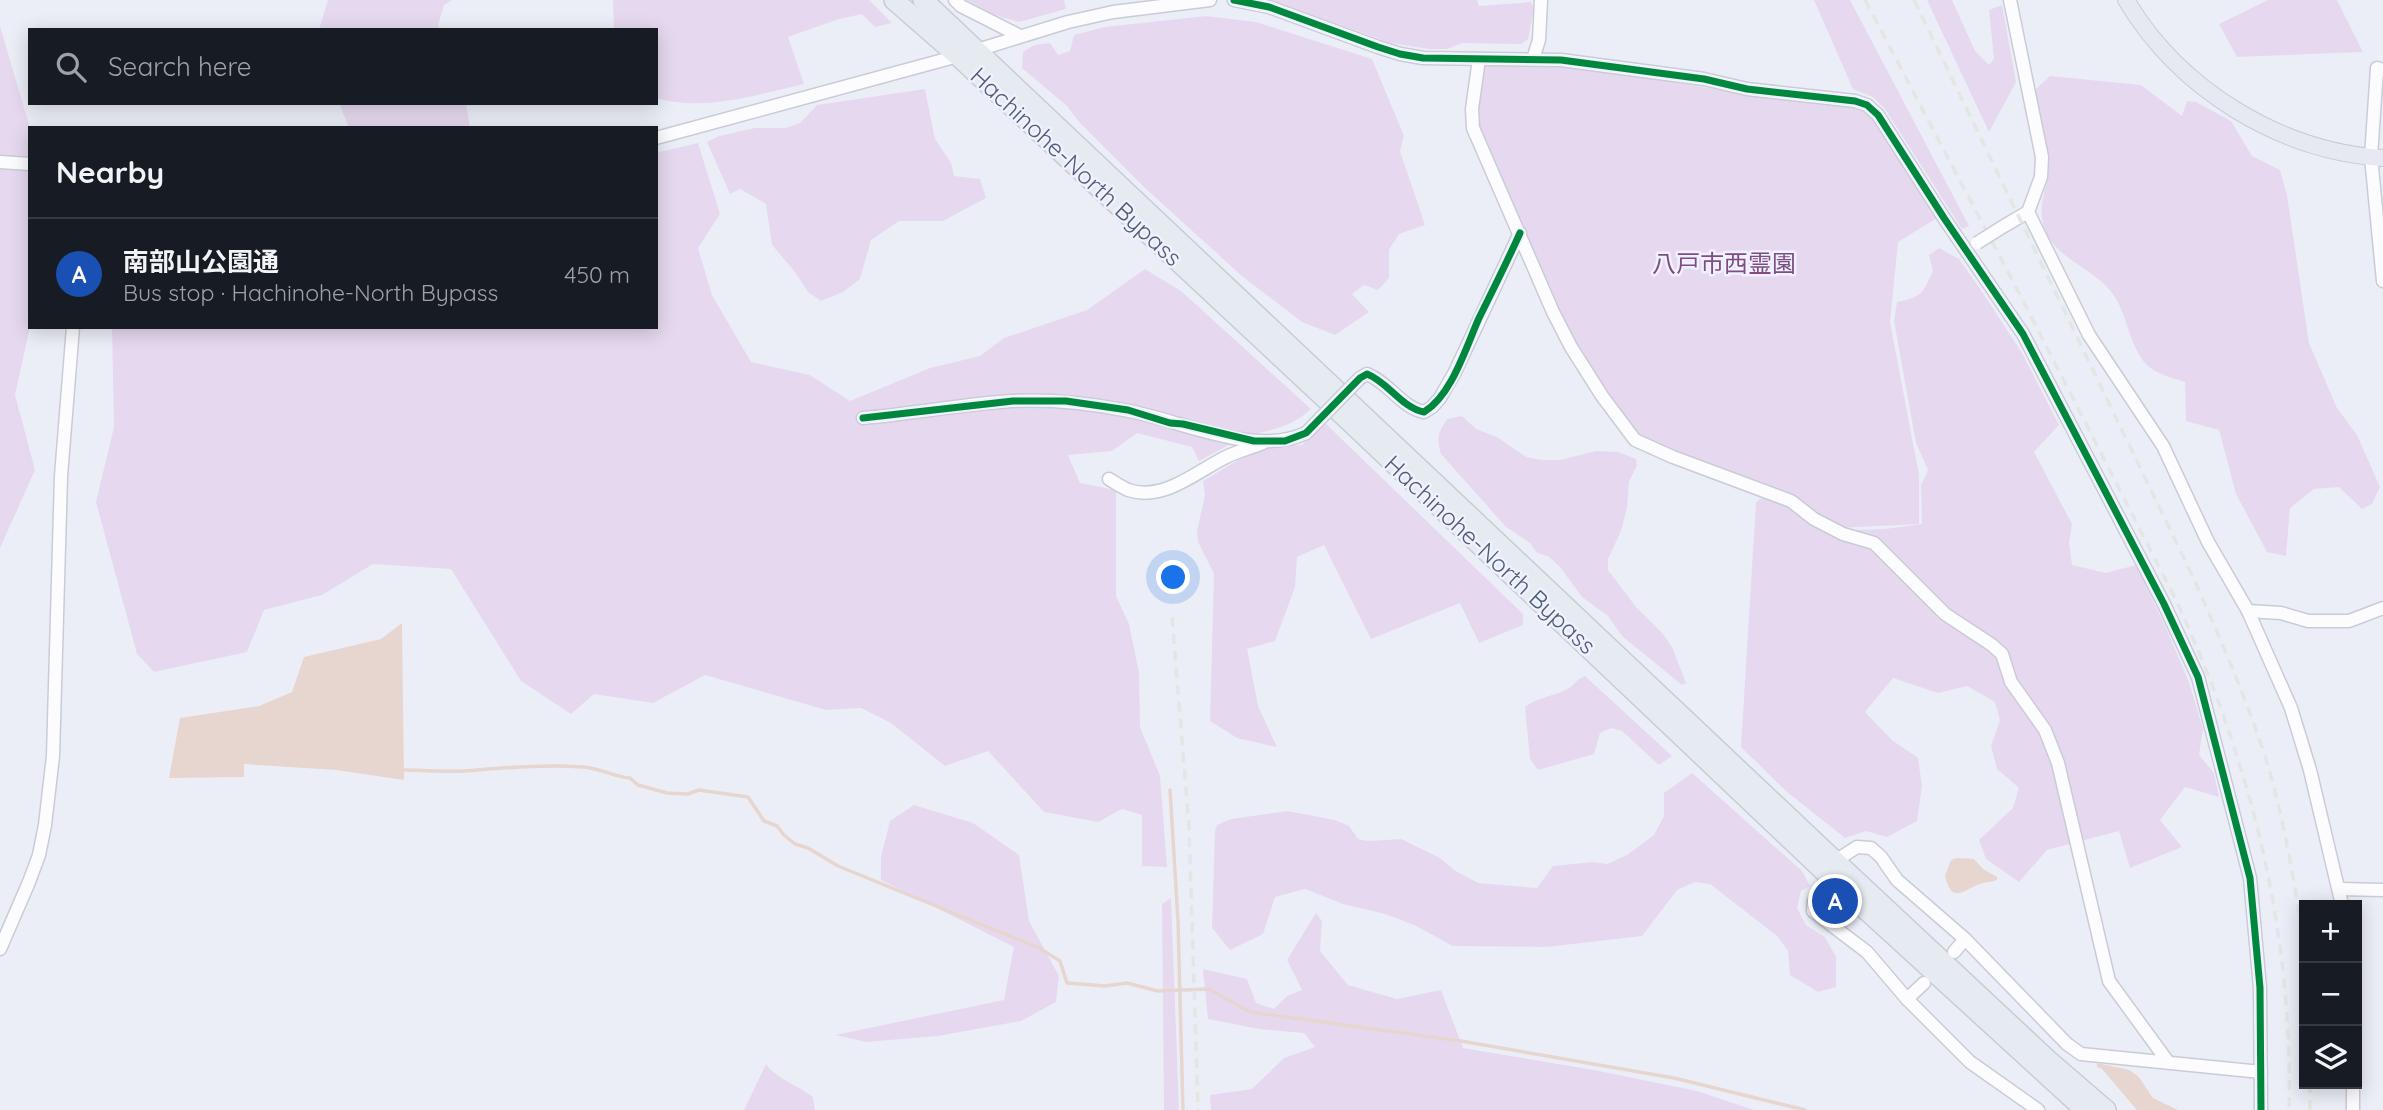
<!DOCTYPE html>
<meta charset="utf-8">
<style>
:root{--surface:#171b24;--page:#20242c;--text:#f1f3f6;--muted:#9ea1a6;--line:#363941;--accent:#8c9099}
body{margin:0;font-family:Quicksand,"Noto Sans JP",sans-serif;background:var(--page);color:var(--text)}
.controls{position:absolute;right:21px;bottom:21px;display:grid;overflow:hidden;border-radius:0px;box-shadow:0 4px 18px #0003}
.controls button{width:63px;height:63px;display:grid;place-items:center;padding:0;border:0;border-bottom:2px solid var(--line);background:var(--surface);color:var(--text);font:35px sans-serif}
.you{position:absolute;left:1174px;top:578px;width:24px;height:24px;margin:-18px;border:5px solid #fff;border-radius:50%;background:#1a73e8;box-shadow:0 0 0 10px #1a73e833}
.badge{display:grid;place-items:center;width:46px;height:46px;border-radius:50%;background:var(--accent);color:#fff;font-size:23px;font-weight:700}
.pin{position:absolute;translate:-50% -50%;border:4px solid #fff;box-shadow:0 2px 7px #0006}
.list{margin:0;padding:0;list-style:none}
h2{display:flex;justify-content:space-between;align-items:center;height:91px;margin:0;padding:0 28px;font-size:30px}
h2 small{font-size:23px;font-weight:400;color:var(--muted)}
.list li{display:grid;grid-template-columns:46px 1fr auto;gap:21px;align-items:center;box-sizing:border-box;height:112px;padding:0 28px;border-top:2px solid var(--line)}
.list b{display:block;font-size:26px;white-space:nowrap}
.list p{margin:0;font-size:23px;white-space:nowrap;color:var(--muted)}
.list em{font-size:23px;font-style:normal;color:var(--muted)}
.icon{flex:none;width:38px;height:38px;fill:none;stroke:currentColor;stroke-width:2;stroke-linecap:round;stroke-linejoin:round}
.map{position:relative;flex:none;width:2383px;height:1110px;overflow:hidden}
.search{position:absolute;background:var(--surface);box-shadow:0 4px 18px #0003;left:28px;top:28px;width:630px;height:77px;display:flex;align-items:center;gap:18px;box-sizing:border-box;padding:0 24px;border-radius:0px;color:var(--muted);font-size:26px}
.panel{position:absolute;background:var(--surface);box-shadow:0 4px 18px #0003;left:28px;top:126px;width:630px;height:203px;border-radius:0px}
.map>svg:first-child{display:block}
.green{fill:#e6d9ef}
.water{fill:#e6d6cf}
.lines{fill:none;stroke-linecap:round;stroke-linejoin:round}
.stream{stroke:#e6d6cf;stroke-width:3.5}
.minor-casing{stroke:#c9ccd5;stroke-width:15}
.major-casing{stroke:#c7ccd5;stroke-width:18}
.highway-casing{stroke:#c7ccd5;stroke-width:22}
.minor{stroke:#fcfcfe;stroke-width:12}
.major{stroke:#e6e8f2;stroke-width:16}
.highway{stroke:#e5ebf0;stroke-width:19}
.rail{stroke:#e3e6e3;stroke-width:3.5;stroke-dasharray:10 7;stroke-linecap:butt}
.minor-bridge-casing{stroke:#c9ccd5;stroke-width:15;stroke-linecap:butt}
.minor-bridge{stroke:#fcfcfe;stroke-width:12}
.cycleway-casing{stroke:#eff1fe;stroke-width:11}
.cycleway{stroke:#00873e;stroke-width:7}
.labels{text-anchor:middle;stroke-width:5;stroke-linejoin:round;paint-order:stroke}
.street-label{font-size:24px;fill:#4e5e74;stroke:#eff1fe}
.park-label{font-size:24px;fill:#804c84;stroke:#eff1fe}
</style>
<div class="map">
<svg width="2383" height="1110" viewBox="0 0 2383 1110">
<rect width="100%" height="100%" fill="#eceef7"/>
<g class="green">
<polygon points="328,0 452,0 444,5 438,25 440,30 319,30"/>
<path d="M 613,0 L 869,0 L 892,23 L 875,27 L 862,14 L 839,19 L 788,37 L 804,84 C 755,95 706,112 656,98 L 656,30 L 614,30 Z"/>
<polygon points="967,0 1064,0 1066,9 1019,22 995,15"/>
<polygon points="1269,0 1477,0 1479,6 1531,2 1534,8 1528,39 1521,44 1462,43 1447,49 1429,49 1391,43"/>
<polygon points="1814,0 1850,0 1969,226 1962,229 1885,109 1873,97 1853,89"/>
<polygon points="1927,0 1952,0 1975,51 1989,65 1994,59 1989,10 2002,5 2016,82 1989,132"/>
<polygon points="2268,0 2337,0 2363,52 2237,57 2219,24"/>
<polygon points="1206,16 1256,22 1372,59 1404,136 1400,151 1425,225 1399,234 1389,250 1389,278 1378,290 1364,285 1352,294 1369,312 1335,335 1302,322 1243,277 1145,188 1080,123 1067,106 1022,68 1023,52 1034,45 1050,43 1058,55 1070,51 1074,35 1105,27"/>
<polygon points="0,26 30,128 30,327 15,395 35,470 0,548"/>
<polygon points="1482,64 1561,66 1625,74 1772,99 1848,107 1860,109 1871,115 1937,218 1898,242 1890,322 1919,475 1919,524 1838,528 1639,439 1576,348 1476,124"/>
<path d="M 2050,76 L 2141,85 L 2182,116 L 2187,101 L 2196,102 L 2231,121 L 2252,156 L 2280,170 L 2287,195 L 2309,343 L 2337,408 L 2357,435 L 2380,487 L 2372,504 L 2362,509 L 2339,487 L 2314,489 L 2290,508 L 2286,556 L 2267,552 L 2236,494 L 2219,430 L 2186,421 L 2185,382 C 2173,378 2155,374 2146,364 C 2128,344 2128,314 2112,293 C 2093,267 2054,259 2044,227 C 2036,201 2050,187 2049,164 C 2047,140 2039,114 2035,90 Z"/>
<polygon points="925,89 935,139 951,163 954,176 980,179 986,198 943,221 899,221 871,240 860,279 843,292 821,301 808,292 795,272 772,245 766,204 740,189 730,194 707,142 719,136 755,128 785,128 800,123 817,105"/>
<polygon points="339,103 466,103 470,128 349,128"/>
<path d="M 698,143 L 720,214 L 698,248 L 712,295 L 751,362 L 810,375 L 850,401 L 930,368 L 980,356 L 1004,338 L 1087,310 L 1145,269 L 1181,291 L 1311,409 C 1290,428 1275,428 1250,436 C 1232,441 1215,453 1199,461 L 1192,447 L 1137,433 L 1112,451 L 1068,455 L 1080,483 L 1116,490 L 1116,596 L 1129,624 L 1139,673 L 1140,727 L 1160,776 L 1167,867 L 1142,866 L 1142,815 L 1122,809 L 1098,822 L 1044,812 L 988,751 L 945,766 L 891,723 L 861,708 L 826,710 L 705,675 L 653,703 L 594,694 L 571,714 L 521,681 L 451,569 L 373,564 L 322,595 L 264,610 L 247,652 L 154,672 L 137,654 L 96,502 L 114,427 L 112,327 L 656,327 L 656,153 Z"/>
<path d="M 1939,248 L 1959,259 L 1983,293 L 2022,353 L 2059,425 L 2034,452 L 2072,524 L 2069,543 L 2072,565 L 2106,573 L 2136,565 L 2167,630 L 2189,682 L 2203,729 L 2199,755 L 2214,773 L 2219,797 L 2185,787 L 2160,820 L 2182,847 L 2130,868 L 2119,831 L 2047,850 L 2019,882 L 1986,859 L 1979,840 L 2013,808 L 2019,788 L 1997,769 L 1991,746 L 2000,720 L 1995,702 L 1967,686 L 1938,693 L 1893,678 L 1865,712 L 1892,740 L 1918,758 L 1922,786 L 1917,821 L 1887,837 L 1866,831 L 1845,838 L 1786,791 L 1741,747 L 1756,502 L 1765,496 L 1792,508 L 1821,531 L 1885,529 L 1922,524 L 1921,485 L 1928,470 L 1916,443 L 1894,321 L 1897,302 C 1922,297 1923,293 1933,271 L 1929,255 Z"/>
<path d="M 1462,416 L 1476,429 L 1497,437 L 1526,457 L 1542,460 L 1560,460 L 1596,451 L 1618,452 L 1636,459 L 1637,465 L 1629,482 L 1627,508 L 1621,531 L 1608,559 L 1608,570 L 1636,607 L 1663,634 L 1672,647 L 1686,683 L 1682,685 L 1622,636 L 1608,616 L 1582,597 L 1560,567 L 1548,556 L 1537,553 L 1530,543 L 1506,527 L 1441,454 C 1436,439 1438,433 1447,419 Z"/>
<polygon points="1325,423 1523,614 1523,625 1479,643 1460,603 1371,639 1324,545 1297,557 1295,587 1275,641 1247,649 1258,706 1277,747 1237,738 1210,721 1214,574 1198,542 1197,531 1205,495 1203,481 1238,460 1269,445 1302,445"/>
<path d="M 1585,676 L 1672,756 L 1659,765 L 1622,731 L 1611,728 L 1600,733 L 1594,754 L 1538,770 L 1530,759 L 1525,707 C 1539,696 1561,695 1572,686 C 1577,681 1578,679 1585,676 Z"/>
<polygon points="1692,773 1802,871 1810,886 1801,891 1797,908 1806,925 1825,937 1836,957 1836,987 1818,992 1790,975 1788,951 1777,936 1710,884 1695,882 1677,890 1642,936 1547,947 1453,946 1414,925 1385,914 1343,904 1305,889 1275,897 1263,934 1230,950 1212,928 1215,831 1217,825 1231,819 1287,811 1335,820 1349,826 1358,839 1368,841 1401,839 1440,858 1454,870 1478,883 1537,888 1553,866 1593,862 1607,864 1627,855 1654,835 1664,816 1664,793"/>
<polygon points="914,805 973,823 1019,855 1029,921 1059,976 1056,1002 1021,1021 938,1036 866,1042 835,1035 1004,1000 1014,947 881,880 881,857 890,821"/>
<polygon points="1171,898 1179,1110 1164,1110 1162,904"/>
<polygon points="1316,913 1322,921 1320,951 1348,985 1397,999 1441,990 1463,1048 1594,1070 1697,1091 1754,1110 1211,1110 1210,1095 1252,1089 1284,1058 1315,1047 1304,1033 1259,1029 1208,1019 1203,969 1247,979 1256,1003 1274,1009 1287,996 1302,990 1287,960"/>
<path d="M 766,1064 C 777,1079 799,1086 813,1097 L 815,1110 L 744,1110 Z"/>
</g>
<g class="water">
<polygon points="402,623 404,780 336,770 244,764 244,777 169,778 180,718 259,706 292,692 304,657 381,639"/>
<path d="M 1957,858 L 1974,859 L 1983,869 L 1997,877 L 1997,880 C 1992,882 1986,882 1980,884 C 1963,890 1952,905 1945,876 L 1951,860 Z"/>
<polygon points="2097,1063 2129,1070 2138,1076 2153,1098 2178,1110 2137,1110 2102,1069 2097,1067"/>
</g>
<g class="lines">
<g class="stream">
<path d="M 404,770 C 424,770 444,772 464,771 C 504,768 543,764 583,767 C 600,768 615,777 630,778 L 638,785 L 667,793 L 688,794 L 699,790 L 748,797 L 764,821 L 777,826 L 784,835 L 795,844 L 808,848 L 838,866 L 1039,948 L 1060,961 L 1067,983 L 1105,986 L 1127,983 L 1158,991 L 1209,989 L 1250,1012 L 1461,1041 L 1674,1078 L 1805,1110"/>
<polyline points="1170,790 1178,921 1183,1110"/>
</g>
<defs>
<g id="minor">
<polyline points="955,0 961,6 1020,36"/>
<polyline points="1234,0 1269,7 1378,47 1400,54 1423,58 1561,60 1704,79 1747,89 1855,101 1867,105 1878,115 1944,218 2023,334 2164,604 2198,677 2250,878 2260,988 2261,1110"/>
<polyline points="2010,0 2042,157 2041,177 2028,212 2089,335 2163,446 2208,542 2248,611 2291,708 2310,770 2342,905"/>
<polyline points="1479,59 1472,109 1473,128 1553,312 1571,347 1602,396 1635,440 1673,457 1791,501 1814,519 1843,534 1874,543 1945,614 1992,645 2002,654 2011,682 2045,730 2058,763 2109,981 2168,1062"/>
<polyline points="1533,59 1539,40 1541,0"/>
<polyline points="2383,70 2377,68 2371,157 2383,281"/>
<polyline points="656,138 958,56 1068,22 1113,12 1210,0"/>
<polyline points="0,162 30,164"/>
<polyline points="2004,226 2028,212"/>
<path d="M 1360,378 L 1367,374 C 1388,382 1402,408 1424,412 L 1432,407 L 1440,398 L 1455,372 L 1520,233"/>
<path d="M 863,418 C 913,414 962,404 1012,401 C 1050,399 1087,403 1124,410 C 1178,419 1254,458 1306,433"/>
<path d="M 1109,479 C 1115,483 1122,487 1128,490 C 1164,502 1197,471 1226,457 C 1238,451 1251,448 1263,443"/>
<polyline points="2248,611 2281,613 2308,621 2349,621 2383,608"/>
<polyline points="1835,861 1857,847 1871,848 1881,857 1897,880 1965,939 2067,1044 2081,1054 2261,1072"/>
<polyline points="1829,876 1814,901 1813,911 1867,952 1907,999 1970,1062 2038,1110"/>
<polyline points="2340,889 2383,890"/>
<polyline points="0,949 29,882 39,855 45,825 53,756 61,476 73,327"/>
<polyline points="1954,952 1965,939"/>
<polyline points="1907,999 1924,983"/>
<polyline points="2353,1110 2353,1084"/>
</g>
<path id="major" d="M 2126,0 C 2179,89 2279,151 2383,158"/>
<g id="highway">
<polyline points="894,0 958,56 1347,419 1829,876 2085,1110"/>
<polyline points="923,0 1835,861 2048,1060 2106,1110"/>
</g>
</defs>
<use href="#minor" class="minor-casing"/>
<use href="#major" class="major-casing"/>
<use href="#highway" class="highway-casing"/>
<use href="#minor" class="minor"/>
<use href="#major" class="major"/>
<use href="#highway" class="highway"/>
<g class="rail">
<path d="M 1865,0 L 2018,291 L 2175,598 C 2251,761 2293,930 2289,1110"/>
<path d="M 1914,0 L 2193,577 C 2219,636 2245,695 2265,756 C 2284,817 2294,881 2304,945"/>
<polyline points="1172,617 1189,827 1198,1110"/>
<polyline points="2310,1110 2310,1084"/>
</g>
<defs>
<g id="minor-bridge">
<polyline points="1977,243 2004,226"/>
<polyline points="1306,433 1360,378"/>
</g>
</defs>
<use href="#minor-bridge" class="minor-bridge-casing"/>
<use href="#minor-bridge" class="minor-bridge"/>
<defs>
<g id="cycleway">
<polyline points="1234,0 1269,7 1378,47 1400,54 1423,58 1561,60 1704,79 1747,89 1855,101 1867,105 1878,115 1944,218 2023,334 2164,604 2198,677 2250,878 2260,988 2261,1110"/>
<path d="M 863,418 L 1013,401 L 1066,401 L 1128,410 L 1170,423 L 1183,424 L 1254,441 L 1285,441 L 1306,433 L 1360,378 L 1367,374 C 1388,382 1402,408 1424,412 C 1452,395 1466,347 1479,318 C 1493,290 1507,262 1520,233"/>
</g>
</defs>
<use href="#cycleway" class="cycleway-casing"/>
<use href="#cycleway" class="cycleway"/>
</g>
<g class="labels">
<g class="street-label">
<text transform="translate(1076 167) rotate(43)" y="8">Hachinohe-North Bypass</text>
<text transform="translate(1490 555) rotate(43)" y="8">Hachinohe-North Bypass</text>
</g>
<g class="park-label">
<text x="1724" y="272">八戸市西霊園</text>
</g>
</g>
</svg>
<div class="controls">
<button>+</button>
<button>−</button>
<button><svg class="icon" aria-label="layers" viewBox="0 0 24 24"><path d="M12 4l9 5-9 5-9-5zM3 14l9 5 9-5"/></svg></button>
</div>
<div class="you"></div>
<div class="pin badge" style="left:1835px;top:901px;background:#1a4fb4">A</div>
<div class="search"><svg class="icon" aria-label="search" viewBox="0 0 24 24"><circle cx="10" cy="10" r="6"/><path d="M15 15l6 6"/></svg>Search here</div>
<section class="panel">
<h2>Nearby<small></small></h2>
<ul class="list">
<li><span class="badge" style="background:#1a4fb4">A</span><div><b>南部山公園通</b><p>Bus stop · Hachinohe-North Bypass</p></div><em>450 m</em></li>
</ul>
</section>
</div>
